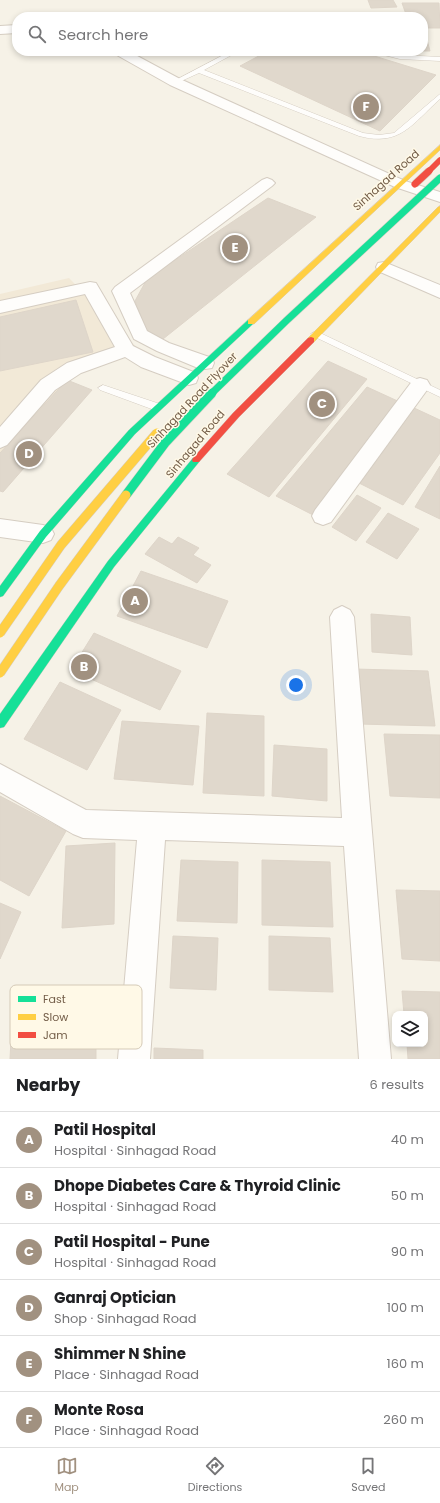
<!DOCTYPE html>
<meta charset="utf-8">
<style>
:root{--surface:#fff;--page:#f2f2f2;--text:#202124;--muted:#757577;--line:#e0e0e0;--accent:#a19180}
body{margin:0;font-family:Poppins,sans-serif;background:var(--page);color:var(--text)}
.controls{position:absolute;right:12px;bottom:12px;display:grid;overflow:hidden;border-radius:8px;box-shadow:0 2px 6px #0003}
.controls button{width:36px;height:36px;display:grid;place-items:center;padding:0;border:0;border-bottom:1px solid var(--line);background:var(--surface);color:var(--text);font:20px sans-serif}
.you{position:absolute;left:296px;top:685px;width:14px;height:14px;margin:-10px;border:3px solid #fff;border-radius:50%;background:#1a73e8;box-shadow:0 0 0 6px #1a73e833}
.badge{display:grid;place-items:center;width:26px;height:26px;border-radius:50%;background:var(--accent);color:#fff;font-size:13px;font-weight:700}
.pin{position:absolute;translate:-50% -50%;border:2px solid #fff;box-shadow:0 1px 4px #0006}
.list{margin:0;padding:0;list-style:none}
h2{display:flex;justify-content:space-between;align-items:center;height:52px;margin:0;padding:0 16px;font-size:17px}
h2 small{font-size:13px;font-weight:400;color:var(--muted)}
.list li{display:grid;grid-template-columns:26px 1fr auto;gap:12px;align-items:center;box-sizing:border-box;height:56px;padding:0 16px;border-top:1px solid var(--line)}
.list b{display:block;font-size:15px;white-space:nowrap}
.list p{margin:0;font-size:13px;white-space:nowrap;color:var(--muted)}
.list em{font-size:13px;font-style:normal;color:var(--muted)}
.icon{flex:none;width:22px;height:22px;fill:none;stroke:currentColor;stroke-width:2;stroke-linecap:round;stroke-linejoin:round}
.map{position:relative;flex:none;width:440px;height:1059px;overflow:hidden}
.search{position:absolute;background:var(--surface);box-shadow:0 2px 6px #0003;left:12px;right:12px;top:12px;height:44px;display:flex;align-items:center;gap:10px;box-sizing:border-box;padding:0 14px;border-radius:16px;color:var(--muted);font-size:15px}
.sheet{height:388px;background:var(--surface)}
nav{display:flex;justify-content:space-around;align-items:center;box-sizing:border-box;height:56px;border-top:1px solid var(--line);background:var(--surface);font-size:11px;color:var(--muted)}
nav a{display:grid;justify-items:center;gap:2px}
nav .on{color:var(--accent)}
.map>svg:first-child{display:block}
.residential{fill:#f2e9d7}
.building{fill:#e0d8cc;stroke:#ded5c9}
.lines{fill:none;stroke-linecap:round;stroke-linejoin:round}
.lane-casing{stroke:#d5cdc2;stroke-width:1}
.street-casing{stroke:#d5cdc2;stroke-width:2}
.fast-casing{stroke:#d5cdc4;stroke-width:1}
.slow-casing{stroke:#d5cdc4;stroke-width:1}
.jam-casing{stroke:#d5cdc4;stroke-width:1}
.lane{fill:#fefdfb;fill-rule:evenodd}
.street{fill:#fefdfb;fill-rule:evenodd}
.fast{fill:#16e098;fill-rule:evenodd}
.slow{fill:#ffcf43;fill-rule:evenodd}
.jam{fill:#f24e42;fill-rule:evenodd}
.fast-bridge-far1-casing{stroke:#d5cdc4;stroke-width:8;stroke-linecap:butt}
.fast-bridge-casing{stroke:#d5cdc4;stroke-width:10;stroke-linecap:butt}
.slow-bridge-casing{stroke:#d5cdc4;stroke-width:10;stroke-linecap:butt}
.jam-bridge-far1-casing{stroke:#d5cdc4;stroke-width:6;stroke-linecap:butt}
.jam-bridge-casing{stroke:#d5cdc4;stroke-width:8;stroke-linecap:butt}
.fast-bridge-far1{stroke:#16e098;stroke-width:7}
.fast-bridge{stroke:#16e098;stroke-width:9}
.slow-bridge{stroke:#ffcf43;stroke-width:9}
.jam-bridge-far1{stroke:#f24e42;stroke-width:5.5}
.jam-bridge{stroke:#f24e42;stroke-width:7}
.labels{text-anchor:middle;stroke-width:3;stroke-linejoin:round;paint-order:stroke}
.street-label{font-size:11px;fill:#735d48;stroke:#fff9e7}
.key{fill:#fff9e7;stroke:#d5cab7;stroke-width:1}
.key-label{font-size:11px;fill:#735d48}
</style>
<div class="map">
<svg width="440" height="1059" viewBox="0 0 440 1059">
<rect width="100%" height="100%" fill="#f6f2e7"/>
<polygon class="residential" points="69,278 139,350 75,374 0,455 0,294"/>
<g class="building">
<polygon points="368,0 393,0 397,7 371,8"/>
<polygon points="402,3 439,3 440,28 423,28 423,17 407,17"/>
<polygon points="423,35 426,36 430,51 411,51 423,51"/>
<polygon points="268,51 358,51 436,75 380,131 240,66"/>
<polygon points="268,198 316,217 158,343 145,328 135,301 147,279"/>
<polygon points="76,300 93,352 0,371 0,317"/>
<polygon points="328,361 367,379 269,497 227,474"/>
<polygon points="67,380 92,390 3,492 0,491 0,453"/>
<polygon points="367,387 402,403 315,516 276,496"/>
<polygon points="412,407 440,420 440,453 403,505 355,481"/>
<polygon points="440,466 440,519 415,507"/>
<polygon points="357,495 381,508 356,541 332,527"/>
<polygon points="388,513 419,529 397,559 366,542"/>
<polygon points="159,537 172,544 178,537 199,548 193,555 211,565 197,583 145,554"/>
<polygon points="141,571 228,601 207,648 117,616"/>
<polygon points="371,614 410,617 412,655 372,652"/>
<polygon points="94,633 181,671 160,710 71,670"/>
<polygon points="354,669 428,671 435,726 359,724"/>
<polygon points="60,682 121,710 87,770 24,739"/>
<polygon points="207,713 264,716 264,796 203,793"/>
<polygon points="122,721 199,726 193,785 114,779"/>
<polygon points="384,734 440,735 440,798 390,796"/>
<polygon points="274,745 327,749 327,801 272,796"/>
<polygon points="0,796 66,831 29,896 0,880"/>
<polygon points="115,843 114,924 62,928 66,846"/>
<polygon points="181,860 238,862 237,923 177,921"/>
<polygon points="262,860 330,862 333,927 262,925"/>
<polygon points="396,890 440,891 440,961 402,959"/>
<polygon points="0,903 21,912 0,959"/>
<polygon points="173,936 218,938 216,990 170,988"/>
<polygon points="269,936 330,938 333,992 269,990"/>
<polygon points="96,991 96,1059 10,1059 13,1000"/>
<polygon points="402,991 440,992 440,1059 408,1059 407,1044 425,1044 425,1014 404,1014"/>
<polygon points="154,1048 203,1050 203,1059 154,1059"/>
</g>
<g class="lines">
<defs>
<g id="lane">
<path d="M 231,51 L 239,51 L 204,70 L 363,133 L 379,135 L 394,133 L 440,94 L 440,99 C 412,124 400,147 359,136 L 199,73 L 177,83 L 172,82 Z"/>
<polygon points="368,51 380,51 400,55 440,57 440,61 400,59"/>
<polygon points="316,331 440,390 440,397 313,336 311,334"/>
<polygon points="103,385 160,404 162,407 157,411 100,390 98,388"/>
</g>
<g id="street">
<polygon points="17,25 17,33 0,34 0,26"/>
<polygon points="113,51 128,51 180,79 405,181 440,192 440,202 395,187 170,85 115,54"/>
<polygon points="267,178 272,180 275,183 272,186 130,293 147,331 169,343 212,358 214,363 212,368 205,369 198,368 157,351 134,339 112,291 115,287 262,180"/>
<polygon points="384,262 440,285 440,298 378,271 376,267 378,263"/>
<polygon points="90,282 96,283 133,346 155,357 196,373 198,378 196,383 189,385 141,367 125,357 81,373 55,390 7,445 0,448 0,427 41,380 67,363 115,347 85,294 0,313 0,301"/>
<polygon points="420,378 427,380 430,385 427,390 331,522 323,525 315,522 312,516 315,510 413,380"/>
<polygon points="0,519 43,525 51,528 54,534 51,540 43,543 0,537"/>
<polygon points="342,606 350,610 354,617 391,1059 359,1059 344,846 165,840 150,1059 118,1059 137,840 83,838 73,834 0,792 0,764 86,810 342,818 330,617 334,610"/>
</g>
<g id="fast">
<polygon points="248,320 254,320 255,322 135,434 46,537 3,596 0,597 0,586 40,531 129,430"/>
<polygon points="196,457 200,460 199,462 114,567 4,727 0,728 0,714 108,561 193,458"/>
</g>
<g id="slow">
<polygon points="440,145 440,150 254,324 248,324 248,320"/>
<polygon points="440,206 440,212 314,342 308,342 308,338 438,207"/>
</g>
<polygon id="jam" points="311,337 314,338 314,342 239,417 199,462 193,462 192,460 193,458 233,413 308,338"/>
</defs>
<use href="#lane" class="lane-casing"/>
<use href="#street" class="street-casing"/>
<use href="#fast" class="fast-casing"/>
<use href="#slow" class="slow-casing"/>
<use href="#jam" class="jam-casing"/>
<use href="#lane" class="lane"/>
<use href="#street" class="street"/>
<use href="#fast" class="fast"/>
<use href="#slow" class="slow"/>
<use href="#jam" class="jam"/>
<defs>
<polyline id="fast-bridge-far1" points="211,394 286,321 440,178"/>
<polyline id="fast-bridge" points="126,495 165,443 212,393"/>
<g id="slow-bridge">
<polyline points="0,633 61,545 157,433"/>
<polyline points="0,673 59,586 126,495"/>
</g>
<polyline id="jam-bridge-far1" points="428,172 440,160"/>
<polyline id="jam-bridge" points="415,184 429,171"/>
</defs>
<use href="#fast-bridge-far1" class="fast-bridge-far1-casing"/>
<use href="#fast-bridge" class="fast-bridge-casing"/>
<use href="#slow-bridge" class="slow-bridge-casing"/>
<use href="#jam-bridge-far1" class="jam-bridge-far1-casing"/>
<use href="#jam-bridge" class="jam-bridge-casing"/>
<use href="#fast-bridge-far1" class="fast-bridge-far1"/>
<use href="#fast-bridge" class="fast-bridge"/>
<use href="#slow-bridge" class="slow-bridge"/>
<use href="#jam-bridge-far1" class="jam-bridge-far1"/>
<use href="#jam-bridge" class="jam-bridge"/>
</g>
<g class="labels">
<g class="street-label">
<text transform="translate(386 180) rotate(-42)" y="4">Sinhagad Road</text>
<text transform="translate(192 400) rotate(-47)" y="4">Sinhagad Road Flyover</text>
<text transform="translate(195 444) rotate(-50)" y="4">Sinhagad Road</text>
</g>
</g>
<rect x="10" y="985" width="132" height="64" rx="6" class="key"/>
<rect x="18" y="996" width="18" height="6" fill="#16e098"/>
<rect x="18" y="1014" width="18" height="6" fill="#ffcf43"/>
<rect x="18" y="1032" width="18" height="6" fill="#f24e42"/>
<g class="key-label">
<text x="43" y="1003">Fast</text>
<text x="43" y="1021">Slow</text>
<text x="43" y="1039">Jam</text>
</g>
</svg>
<div class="controls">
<button><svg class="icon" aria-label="layers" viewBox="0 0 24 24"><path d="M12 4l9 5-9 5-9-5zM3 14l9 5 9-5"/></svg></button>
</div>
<div class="you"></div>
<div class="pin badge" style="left:135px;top:601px">A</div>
<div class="pin badge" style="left:84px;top:667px">B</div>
<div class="pin badge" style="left:322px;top:404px">C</div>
<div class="pin badge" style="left:29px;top:454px">D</div>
<div class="pin badge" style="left:235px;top:248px">E</div>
<div class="pin badge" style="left:366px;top:107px">F</div>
<div class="search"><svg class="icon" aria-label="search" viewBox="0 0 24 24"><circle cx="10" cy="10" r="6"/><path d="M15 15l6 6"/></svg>Search here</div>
</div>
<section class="sheet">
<h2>Nearby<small>6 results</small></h2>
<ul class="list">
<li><span class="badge">A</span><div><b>Patil Hospital</b><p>Hospital · Sinhagad Road</p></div><em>40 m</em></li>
<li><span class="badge">B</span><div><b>Dhope Diabetes Care &amp; Thyroid Clinic</b><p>Hospital · Sinhagad Road</p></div><em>50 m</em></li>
<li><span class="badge">C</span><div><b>Patil Hospital - Pune</b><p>Hospital · Sinhagad Road</p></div><em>90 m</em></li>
<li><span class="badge">D</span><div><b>Ganraj Optician</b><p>Shop · Sinhagad Road</p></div><em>100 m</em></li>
<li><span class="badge">E</span><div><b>Shimmer N Shine</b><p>Place · Sinhagad Road</p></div><em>160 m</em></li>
<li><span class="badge">F</span><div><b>Monte Rosa</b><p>Place · Sinhagad Road</p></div><em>260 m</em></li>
</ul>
</section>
<nav>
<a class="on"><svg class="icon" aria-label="map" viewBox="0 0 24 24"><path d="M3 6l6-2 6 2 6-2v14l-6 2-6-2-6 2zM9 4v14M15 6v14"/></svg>Map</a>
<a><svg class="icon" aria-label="directions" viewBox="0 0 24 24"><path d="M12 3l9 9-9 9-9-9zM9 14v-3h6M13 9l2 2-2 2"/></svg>Directions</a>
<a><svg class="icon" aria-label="saved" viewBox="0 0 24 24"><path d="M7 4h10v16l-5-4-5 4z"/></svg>Saved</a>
</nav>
